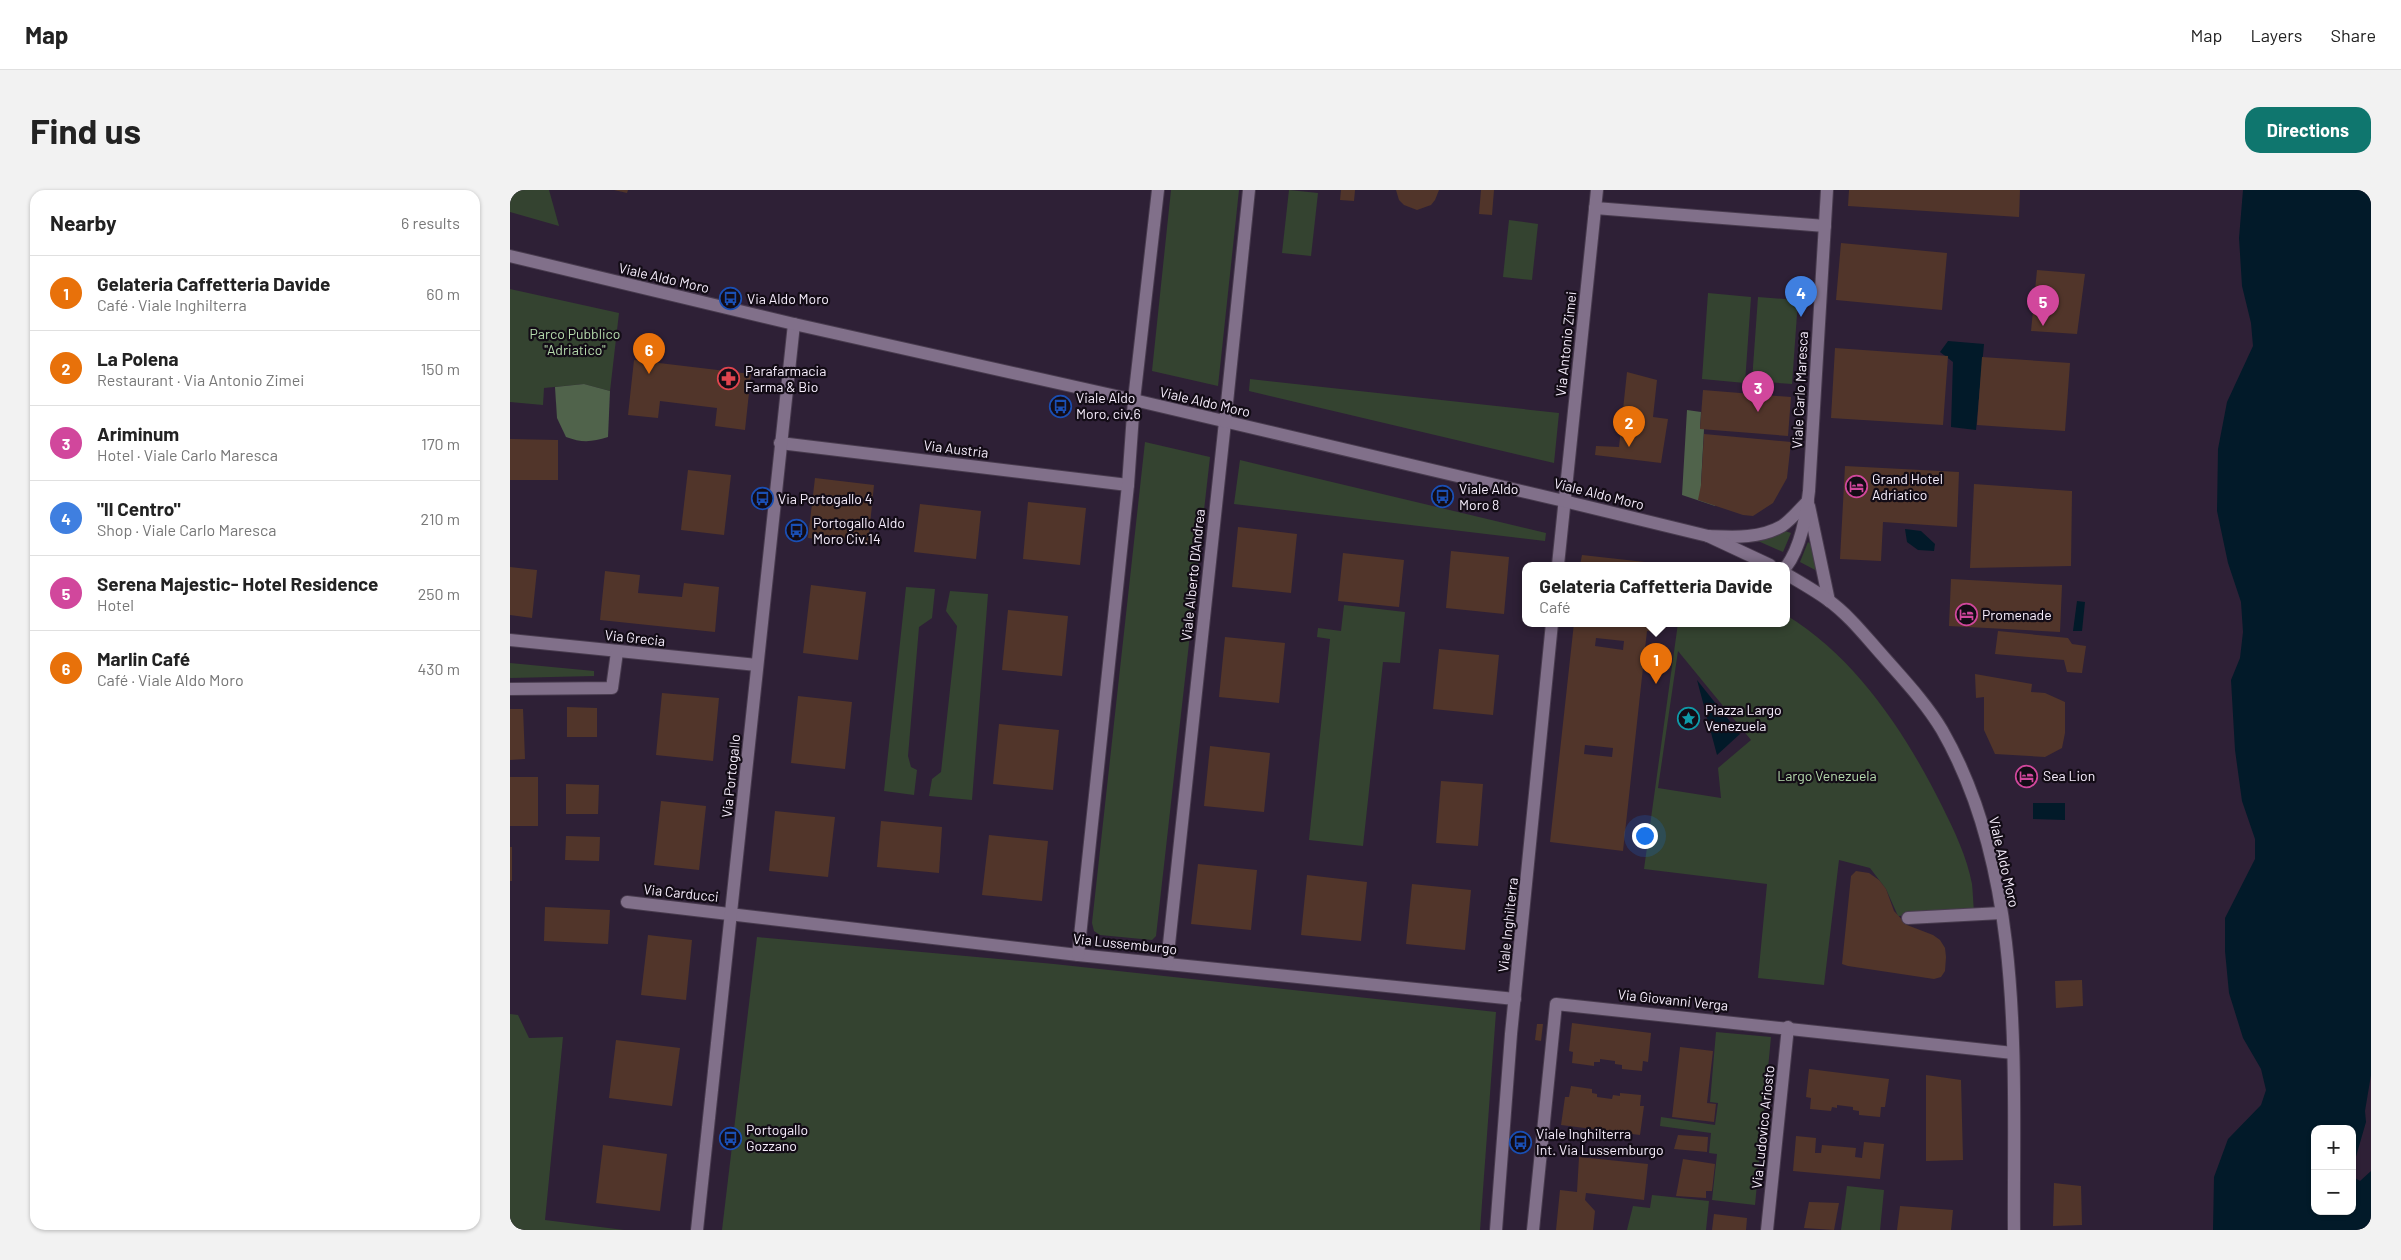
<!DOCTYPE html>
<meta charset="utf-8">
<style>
:root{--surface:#fff;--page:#f2f2f2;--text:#222;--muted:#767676;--line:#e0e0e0;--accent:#0f766e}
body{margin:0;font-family:Barlow,sans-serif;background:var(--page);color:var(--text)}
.controls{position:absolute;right:15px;bottom:15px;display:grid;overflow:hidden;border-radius:10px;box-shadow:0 1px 4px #0004}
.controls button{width:45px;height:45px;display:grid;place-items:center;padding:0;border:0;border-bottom:1px solid var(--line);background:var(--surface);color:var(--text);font:25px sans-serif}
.you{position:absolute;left:1134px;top:645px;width:18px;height:18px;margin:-12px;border:4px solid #fff;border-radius:50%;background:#1a73e8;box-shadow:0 0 0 8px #1a73e833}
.badge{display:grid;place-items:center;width:32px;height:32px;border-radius:50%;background:var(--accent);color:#fff;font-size:16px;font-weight:700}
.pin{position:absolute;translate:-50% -41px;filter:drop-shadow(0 1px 2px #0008)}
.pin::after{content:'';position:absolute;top:26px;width:18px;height:15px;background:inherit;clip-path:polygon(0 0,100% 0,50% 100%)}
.popup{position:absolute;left:1012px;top:372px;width:268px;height:65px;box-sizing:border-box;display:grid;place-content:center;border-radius:10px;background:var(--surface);filter:drop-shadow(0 1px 4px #0005);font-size:16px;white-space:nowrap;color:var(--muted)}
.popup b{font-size:19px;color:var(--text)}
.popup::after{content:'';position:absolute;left:50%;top:100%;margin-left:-10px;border:10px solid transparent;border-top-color:var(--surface)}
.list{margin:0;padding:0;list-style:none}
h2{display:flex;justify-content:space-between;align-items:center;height:65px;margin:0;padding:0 20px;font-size:21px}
h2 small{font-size:16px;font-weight:400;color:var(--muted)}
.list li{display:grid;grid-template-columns:32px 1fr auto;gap:15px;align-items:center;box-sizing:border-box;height:75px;padding:0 20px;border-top:1px solid var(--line)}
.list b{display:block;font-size:19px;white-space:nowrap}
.list p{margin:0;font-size:16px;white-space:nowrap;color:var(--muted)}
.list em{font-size:16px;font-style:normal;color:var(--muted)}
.map{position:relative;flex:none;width:1861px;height:1040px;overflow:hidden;border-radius:15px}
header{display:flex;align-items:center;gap:30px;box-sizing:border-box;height:70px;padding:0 25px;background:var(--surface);border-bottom:1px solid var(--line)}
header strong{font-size:24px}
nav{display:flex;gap:28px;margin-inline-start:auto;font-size:18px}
.intro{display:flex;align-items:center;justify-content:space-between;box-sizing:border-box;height:120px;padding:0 30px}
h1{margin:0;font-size:35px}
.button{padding:12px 22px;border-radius:15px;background:var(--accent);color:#fff;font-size:18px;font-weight:700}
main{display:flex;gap:30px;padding:0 30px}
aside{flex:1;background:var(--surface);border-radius:15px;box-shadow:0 1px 4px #0004}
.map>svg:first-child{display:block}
.green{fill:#344330;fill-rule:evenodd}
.forest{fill:#50634b}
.water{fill:#021a29;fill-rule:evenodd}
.pier{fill:#2e2036}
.building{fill:#51352a;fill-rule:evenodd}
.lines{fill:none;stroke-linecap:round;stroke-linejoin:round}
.pedestrian-casing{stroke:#483b4e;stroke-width:14}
.minor-casing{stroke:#483b4e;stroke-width:14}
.tertiary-casing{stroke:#483b4e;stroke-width:14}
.pedestrian{stroke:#81708a;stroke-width:12}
.minor{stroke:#81708a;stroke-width:12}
.tertiary{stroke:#81708a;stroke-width:12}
.labels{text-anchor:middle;stroke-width:4.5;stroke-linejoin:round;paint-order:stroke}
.street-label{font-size:14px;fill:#f7eefd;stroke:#130c16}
.poi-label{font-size:14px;fill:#f7eefd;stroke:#130c16;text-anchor:start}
.park-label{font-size:14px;fill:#b6dbad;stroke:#130c16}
</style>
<header>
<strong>Map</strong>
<nav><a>Map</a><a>Layers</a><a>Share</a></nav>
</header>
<div class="intro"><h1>Find us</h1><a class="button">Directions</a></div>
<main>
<aside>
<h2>Nearby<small>6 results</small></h2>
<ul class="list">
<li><span class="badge" style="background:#e8710a">1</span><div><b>Gelateria Caffetteria Davide</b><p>Café · Viale Inghilterra</p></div><em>60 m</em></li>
<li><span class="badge" style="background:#e8710a">2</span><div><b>La Polena</b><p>Restaurant · Via Antonio Zimei</p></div><em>150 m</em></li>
<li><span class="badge" style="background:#d1479c">3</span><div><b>Ariminum</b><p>Hotel · Viale Carlo Maresca</p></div><em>170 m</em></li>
<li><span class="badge" style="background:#3f7fe0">4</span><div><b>&quot;Il Centro&quot;</b><p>Shop · Viale Carlo Maresca</p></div><em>210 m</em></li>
<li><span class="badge" style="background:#d1479c">5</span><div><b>Serena Majestic- Hotel Residence</b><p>Hotel</p></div><em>250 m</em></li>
<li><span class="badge" style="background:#e8710a">6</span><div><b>Marlin Café</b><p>Café · Viale Aldo Moro</p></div><em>430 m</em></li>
</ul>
</aside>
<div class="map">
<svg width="1861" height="1040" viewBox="0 0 1861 1040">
<rect width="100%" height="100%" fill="#2e2036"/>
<g class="green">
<polygon points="0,0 39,0 49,36 0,22"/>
<polygon points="661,0 729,0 708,196 642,181"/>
<polygon points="779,0 808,3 801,66 772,63"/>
<polygon points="999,30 1028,34 1022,90 993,87"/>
<polygon points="0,99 109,123 100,201 74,194 34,198 33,215 0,212"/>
<polygon points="1198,103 1241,107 1235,193 1192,189"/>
<polygon points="1248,107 1288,110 1282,194 1242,191"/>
<polygon points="740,189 1049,223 1044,273 739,201"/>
<polygon points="635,252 700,267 646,746 642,750 590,745 584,741 582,733"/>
<polygon points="730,270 1036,343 1035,351 724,314"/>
<polygon points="1275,341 1281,343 1273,362 1248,351"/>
<polygon points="1298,352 1303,356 1309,382 1290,372"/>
<polygon points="396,397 425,399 422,428 409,437 398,566 401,577 407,580 404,605 374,601"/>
<polygon points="440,401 478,404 462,610 419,606 422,589 431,582 447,436 436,421"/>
<polygon points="834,415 895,422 890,473 873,472 853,656 799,650 820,449 807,447 808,438 831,441"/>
<path d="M 1276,425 C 1347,468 1396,544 1432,616 C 1444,640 1457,667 1462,694 C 1463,703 1463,712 1464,721 L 1388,726 L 1376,699 L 1360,678 L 1329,670 L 1314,795 L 1248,788 L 1257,694 L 1134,679 L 1168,433 L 1276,433 ZM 1168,461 L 1241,550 L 1208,578 L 1211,608 L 1148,598 Z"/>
<polygon points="0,473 84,481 84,486 0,488"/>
<polygon points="247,747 544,774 986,822 970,1040 212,1040"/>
<polygon points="0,824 8,825 19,848 53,847 35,1030 114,1040 0,1040"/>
<polygon points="1206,842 1261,847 1245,1015 1202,1010 1207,964 1199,963 1201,943 1150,936 1151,927 1205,935 1208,913 1200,912"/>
<polygon points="1337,996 1374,1000 1370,1040 1331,1040"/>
<polygon points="1142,1005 1199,1011 1196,1040 1117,1040 1123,1016 1140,1018"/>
</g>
<g class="forest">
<path d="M 74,194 L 100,201 L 98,247 C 82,252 72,253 56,247 L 47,228 L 45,197 Z"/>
<polygon points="1177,220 1191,222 1190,239 1194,239 1191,294 1211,300 1205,316 1172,305"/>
</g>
<g class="water">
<path d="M 1733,0 L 1861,0 L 1861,1040 L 1703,1040 L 1704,987 L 1718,949 L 1751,915 L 1756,900 L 1751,879 L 1733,848 L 1719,803 L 1715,761 L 1715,728 L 1745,669 L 1745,649 L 1732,611 L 1725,560 L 1721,490 L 1730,468 L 1733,442 L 1731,412 L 1718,373 L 1707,321 L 1708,259 L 1717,212 L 1743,156 L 1741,133 L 1732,96 L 1729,48 ZM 1805,939 L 1842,939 L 1842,1021 L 1805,1021 Z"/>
<polygon points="1438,151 1474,154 1466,240 1441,237 1443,172 1430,162"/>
<polygon points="1395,339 1411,341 1425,354 1424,361 1408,360 1397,352"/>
<polygon points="1567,411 1575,412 1572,441 1563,441"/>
<polygon points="1187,490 1230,544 1207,565"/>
<polygon points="1523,613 1555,613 1555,630 1523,629"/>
</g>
<polygon class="pier" points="1861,885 1861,981 1850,991 1845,988 1845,970 1856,932 1855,921"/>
<g class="building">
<polygon points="104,0 118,0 117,3"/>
<polygon points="831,0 845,0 844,11 830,10"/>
<polygon points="886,0 929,0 925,10 921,15 907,20 894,15 889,10"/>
<polygon points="971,0 984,0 982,25 969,24"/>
<polygon points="1339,0 1510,0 1509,27 1338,16"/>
<polygon points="1331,53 1437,63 1432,120 1326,110"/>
<polygon points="1527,80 1575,84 1567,144 1521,141"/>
<polygon points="1325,158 1438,166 1433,235 1321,228"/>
<polygon points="1472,167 1560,173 1555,241 1467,235"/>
<polygon points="124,170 241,184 235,240 205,236 207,218 150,211 148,228 118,225"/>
<polygon points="1117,182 1147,190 1143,227 1158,229 1151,273 1085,265 1086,256 1109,257"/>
<polygon points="1193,200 1281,207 1278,246 1190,239"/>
<polygon points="1194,244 1281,252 1277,288 1263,313 1243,326 1233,325 1188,310 1191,295"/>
<polygon points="0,249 48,250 48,290 0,290"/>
<polygon points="1335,276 1449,282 1447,337 1373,332 1371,371 1330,369"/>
<polygon points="178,280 221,285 214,345 171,340"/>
<polygon points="305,288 364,295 358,354 298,348"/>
<polygon points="1464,294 1562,301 1561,376 1460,378"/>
<polygon points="518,312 576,318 570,375 513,369"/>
<polygon points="410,314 471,321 466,369 404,362"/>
<polygon points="728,337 787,344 781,403 722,397"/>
<polygon points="941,361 999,367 994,424 936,418"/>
<polygon points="833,363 894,370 889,417 828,411"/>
<polygon points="1072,365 1153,374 1153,375 1070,375"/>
<polygon points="0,377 27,380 22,428 0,425"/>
<polygon points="95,381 130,385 128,403 172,407 174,393 209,397 205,442 90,430"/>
<polygon points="1441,389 1552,395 1550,442 1439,436"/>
<polygon points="301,395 356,402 348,470 293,463"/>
<polygon points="498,420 558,426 552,486 492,480"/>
<path d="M 1064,433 L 1149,433 L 1148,442 L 1137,441 L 1113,661 L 1040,652 ZM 1086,448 L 1114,451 L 1113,460 L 1085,456 ZM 1075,555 L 1103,558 L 1102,567 L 1074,564 Z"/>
<polygon points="1488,441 1558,448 1562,454 1576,456 1572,483 1557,482 1554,470 1485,464"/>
<polygon points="715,447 775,453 769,513 709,507"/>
<polygon points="929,459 989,465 983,525 923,519"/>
<polygon points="1465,484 1522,494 1521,502 1535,503 1555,512 1555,543 1552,558 1535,567 1485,564 1474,540 1474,507 1466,508"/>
<polygon points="152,503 209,508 203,571 146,565"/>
<polygon points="288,506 342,512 335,579 281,573"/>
<polygon points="57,517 87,518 87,547 57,547"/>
<polygon points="0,519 13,519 15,569 0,570"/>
<polygon points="489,534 549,540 543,600 483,594"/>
<polygon points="700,556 760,563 754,622 694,616"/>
<rect x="0" y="587" width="28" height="49"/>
<polygon points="931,591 973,594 968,656 926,653"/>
<polygon points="56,594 89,595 88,624 56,624"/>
<polygon points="151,611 196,616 189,680 144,675"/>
<polygon points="265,621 325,627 318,687 259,681"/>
<polygon points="371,631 432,637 429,683 367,677"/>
<polygon points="479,645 538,651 532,711 472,705"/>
<polygon points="56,646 90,647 89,671 55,670"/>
<rect x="0" y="657" width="2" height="34"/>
<polygon points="688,674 747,680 741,740 681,734"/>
<polygon points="1346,681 1359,683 1369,690 1376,699 1384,721 1397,735 1423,745 1430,750 1435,758 1436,767 1435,781 1431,787 1424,789 1338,776 1332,774 1341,686"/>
<polygon points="797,685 857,692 851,751 791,745"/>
<polygon points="902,694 961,700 955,760 896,754"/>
<polygon points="35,717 100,720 98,754 34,751"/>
<polygon points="138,745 182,750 176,810 131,805"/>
<polygon points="1572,790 1573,816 1546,818 1545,791"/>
<polygon points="1062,833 1141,843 1138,872 1133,871 1132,881 1112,879 1112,875 1105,874 1105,871 1090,869 1090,872 1084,872 1084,876 1062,873 1063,862 1059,861"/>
<polygon points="1027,834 1033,834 1031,851 1025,850"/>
<polygon points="106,850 170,858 162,916 99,908"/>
<polygon points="1170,857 1203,861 1197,913 1206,914 1204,932 1162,927"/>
<polygon points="1299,879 1379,889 1375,917 1371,917 1370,927 1349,925 1349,921 1343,920 1343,917 1327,915 1327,918 1322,917 1321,921 1300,919 1301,908 1296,907"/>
<polygon points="1416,885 1451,890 1453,970 1416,971"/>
<polygon points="1061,896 1082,899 1082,903 1087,904 1087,907 1102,909 1103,905 1110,906 1110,903 1131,905 1130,916 1134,916 1130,945 1051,935 1055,907 1059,907"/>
<polygon points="1168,945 1198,947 1197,962 1164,959"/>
<polygon points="1286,946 1306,948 1305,963 1311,963 1312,955 1346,958 1345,967 1352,968 1354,952 1374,954 1370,989 1283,981"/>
<polygon points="93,955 157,964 150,1021 86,1013"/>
<polygon points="1069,967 1138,974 1134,1010 1076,1003 1075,1010 1085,1021 1083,1040 1046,1040 1050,1000 1067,1002"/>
<polygon points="1173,969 1205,974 1202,1001 1196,1001 1196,1008 1166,1006"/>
<polygon points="1544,993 1571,996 1572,1035 1543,1036"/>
<polygon points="1299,1012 1329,1013 1324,1040 1294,1038"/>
<polygon points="1390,1016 1443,1020 1441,1040 1387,1040"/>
<polygon points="1204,1024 1237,1028 1236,1040 1202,1040"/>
</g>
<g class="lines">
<defs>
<polyline id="pedestrian" points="1398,728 1491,723"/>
<g id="minor">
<polyline points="1085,18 1315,36"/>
<polyline points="270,253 618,295"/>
<polyline points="1299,316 1319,411"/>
<path d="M 1198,346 C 1223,347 1249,349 1272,336 C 1281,330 1290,319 1298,311"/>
<polyline points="1048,375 1087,0"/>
<path d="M 1276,377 C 1291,357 1296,326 1299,301 L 1317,0"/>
<polyline points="0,450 247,475"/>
<polyline points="0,499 102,498 107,462"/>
<polyline points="117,712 568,765 1005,809"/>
<polyline points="568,765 618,295 624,210"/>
<polyline points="657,773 715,232"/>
<polyline points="187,1040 284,134"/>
<polyline points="986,1040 1001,844 1042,433"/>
<polyline points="1023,1040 1046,814 1503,863"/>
<polyline points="1257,1040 1278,837"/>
</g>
<g id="tertiary">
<polyline points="0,66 284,134 624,210 1054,311 1198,346 1260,375"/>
<polyline points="624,210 648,0"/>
<polyline points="715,232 739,0"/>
<path d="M 1276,384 C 1290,392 1304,400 1318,410 C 1339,425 1356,447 1373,466 C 1394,490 1416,513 1432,540 C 1516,686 1503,878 1504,1040"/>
</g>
</defs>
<use href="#pedestrian" class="pedestrian-casing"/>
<use href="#minor" class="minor-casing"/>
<use href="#tertiary" class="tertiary-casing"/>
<use href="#pedestrian" class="pedestrian"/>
<use href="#minor" class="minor"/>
<use href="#tertiary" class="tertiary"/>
</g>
<defs>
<symbol id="bus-ring" viewBox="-11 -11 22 22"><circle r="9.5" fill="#130c16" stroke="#1a4fb4" stroke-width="1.5"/><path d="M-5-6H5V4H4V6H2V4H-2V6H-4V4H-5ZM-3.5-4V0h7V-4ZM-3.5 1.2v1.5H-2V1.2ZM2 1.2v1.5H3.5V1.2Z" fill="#1a4fb4"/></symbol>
<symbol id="pharmacy-ring" viewBox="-11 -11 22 22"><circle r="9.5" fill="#130c16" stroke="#e0444e" stroke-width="1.5"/><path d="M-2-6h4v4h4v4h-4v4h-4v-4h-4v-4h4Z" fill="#e0444e"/></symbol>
<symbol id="hotel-ring" viewBox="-11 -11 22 22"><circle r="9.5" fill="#130c16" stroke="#d1479c" stroke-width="1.5"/><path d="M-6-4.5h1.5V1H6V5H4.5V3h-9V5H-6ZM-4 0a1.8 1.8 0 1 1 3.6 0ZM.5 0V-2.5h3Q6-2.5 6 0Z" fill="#d1479c"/></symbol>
<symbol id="sight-ring" viewBox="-11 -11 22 22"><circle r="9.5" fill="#130c16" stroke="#0f9aa8" stroke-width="1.5"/><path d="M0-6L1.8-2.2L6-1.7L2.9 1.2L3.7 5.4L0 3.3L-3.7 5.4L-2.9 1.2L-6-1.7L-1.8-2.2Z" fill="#0f9aa8"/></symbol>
</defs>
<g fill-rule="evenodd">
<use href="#bus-ring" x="208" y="96" width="25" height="25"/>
<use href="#pharmacy-ring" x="206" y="176" width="25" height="25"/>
<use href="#bus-ring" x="538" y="204" width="25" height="25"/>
<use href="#hotel-ring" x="1334" y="284" width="25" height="25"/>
<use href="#bus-ring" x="920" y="294" width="25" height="25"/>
<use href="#bus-ring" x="240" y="296" width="25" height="25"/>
<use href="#bus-ring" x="274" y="328" width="25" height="25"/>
<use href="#hotel-ring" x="1444" y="412" width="25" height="25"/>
<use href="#sight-ring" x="1166" y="516" width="25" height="25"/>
<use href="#hotel-ring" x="1504" y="574" width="25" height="25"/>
<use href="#bus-ring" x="208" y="936" width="25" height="25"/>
<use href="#bus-ring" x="998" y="940" width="25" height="25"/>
</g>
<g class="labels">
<g class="street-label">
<text transform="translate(154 88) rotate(13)" y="5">Viale Aldo Moro</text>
<text transform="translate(1056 154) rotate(-84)" y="5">Via Antonio Zimei</text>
<text transform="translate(1290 200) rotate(-87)" y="5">Viale Carlo Maresca</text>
<text transform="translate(695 212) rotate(13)" y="5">Viale Aldo Moro</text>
<text transform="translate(446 259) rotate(7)" y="5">Via Austria</text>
<text transform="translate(1089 304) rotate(14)" y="5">Viale Aldo Moro</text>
<text transform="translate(683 385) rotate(-84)" y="5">Viale Alberto D'Andrea</text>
<text transform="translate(125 448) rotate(6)" y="5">Via Grecia</text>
<text transform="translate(221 586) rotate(-84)" y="5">Via Portogallo</text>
<text transform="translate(1494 672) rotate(77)" y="5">Viale Aldo Moro</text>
<text transform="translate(171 703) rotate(6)" y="5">Via Carducci</text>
<text transform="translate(998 735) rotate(-84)" y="5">Viale Inghilterra</text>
<text transform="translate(615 754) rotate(6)" y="5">Via Lussemburgo</text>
<text transform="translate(1163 810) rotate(6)" y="5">Via Giovanni Verga</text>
<text transform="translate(1253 937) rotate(-84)" y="5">Via Ludovico Ariosto</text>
</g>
<g class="poi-label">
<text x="237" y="114">Via Aldo Moro</text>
<text x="235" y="186">Parafarmacia<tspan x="235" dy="16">Farma &amp; Bio</tspan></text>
<text x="566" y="213">Viale Aldo<tspan x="566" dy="16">Moro, civ.6</tspan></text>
<text x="1362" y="294">Grand Hotel<tspan x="1362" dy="16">Adriatico</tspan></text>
<text x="949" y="304">Viale Aldo<tspan x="949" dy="16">Moro 8</tspan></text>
<text x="268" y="314">Via Portogallo 4</text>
<text x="303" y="338">Portogallo Aldo<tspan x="303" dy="16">Moro Civ.14</tspan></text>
<text x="1472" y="430">Promenade</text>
<text x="1195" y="525">Piazza Largo<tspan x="1195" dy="16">Venezuela</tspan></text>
<text x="1533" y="591">Sea Lion</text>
<text x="236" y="945">Portogallo<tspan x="236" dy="16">Gozzano</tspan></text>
<text x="1026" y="949">Viale Inghilterra<tspan x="1026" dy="16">Int. Via Lussemburgo</tspan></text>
</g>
<g class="park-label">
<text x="65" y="149">Parco Pubblico<tspan x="65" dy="16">"Adriatico"</tspan></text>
<text x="1317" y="591">Largo Venezuela</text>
</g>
</g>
</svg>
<div class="controls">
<button>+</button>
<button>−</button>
</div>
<div class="you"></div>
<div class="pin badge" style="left:1146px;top:494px;background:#e8710a">1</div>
<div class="popup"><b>Gelateria Caffetteria Davide</b>Café</div>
<div class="pin badge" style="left:1119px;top:257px;background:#e8710a">2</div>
<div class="pin badge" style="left:1248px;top:222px;background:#d1479c">3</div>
<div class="pin badge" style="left:1291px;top:127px;background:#3f7fe0">4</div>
<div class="pin badge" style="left:1533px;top:136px;background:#d1479c">5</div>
<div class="pin badge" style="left:139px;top:184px;background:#e8710a">6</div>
</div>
</main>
